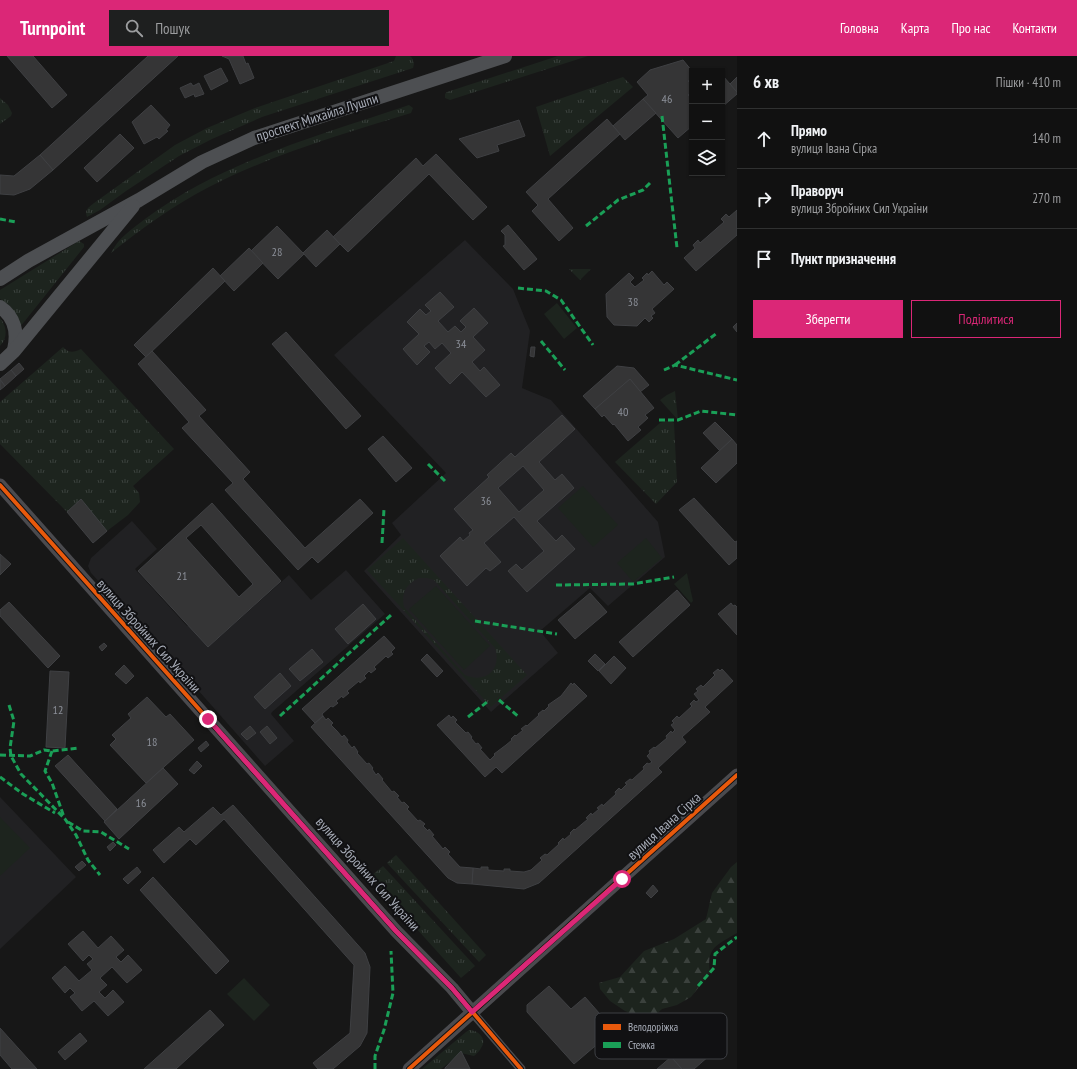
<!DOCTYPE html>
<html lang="uk">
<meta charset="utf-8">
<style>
:root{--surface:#111;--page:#1e1f1f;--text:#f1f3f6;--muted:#9c9d9f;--line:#303131;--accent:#db2777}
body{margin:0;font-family:"PT Sans Narrow",sans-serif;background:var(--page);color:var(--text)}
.controls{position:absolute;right:12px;top:12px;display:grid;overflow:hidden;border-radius:0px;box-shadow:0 1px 3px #0004}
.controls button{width:36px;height:36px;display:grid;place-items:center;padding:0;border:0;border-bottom:1px solid var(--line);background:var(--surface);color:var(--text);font:20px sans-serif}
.stop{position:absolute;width:12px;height:12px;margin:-9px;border:3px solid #db2777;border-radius:50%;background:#fff}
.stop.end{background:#db2777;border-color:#fff;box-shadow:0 1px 4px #0008}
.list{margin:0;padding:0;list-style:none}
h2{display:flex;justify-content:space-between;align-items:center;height:52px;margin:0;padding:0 16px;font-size:17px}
h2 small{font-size:13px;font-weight:400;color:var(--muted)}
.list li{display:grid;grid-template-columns:26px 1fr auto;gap:12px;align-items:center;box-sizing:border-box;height:60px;padding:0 16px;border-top:1px solid var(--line)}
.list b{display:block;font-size:15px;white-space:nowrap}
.list p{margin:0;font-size:13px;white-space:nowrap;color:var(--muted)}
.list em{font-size:13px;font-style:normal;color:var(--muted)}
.actions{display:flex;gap:8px;padding:12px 16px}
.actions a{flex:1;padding:9px 0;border:1px solid var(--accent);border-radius:0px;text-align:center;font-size:14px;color:var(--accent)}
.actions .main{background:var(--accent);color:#fff}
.icon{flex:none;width:22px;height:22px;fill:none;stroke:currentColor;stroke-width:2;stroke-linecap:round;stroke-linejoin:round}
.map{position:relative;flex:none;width:737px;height:1013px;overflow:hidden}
header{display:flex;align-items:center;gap:24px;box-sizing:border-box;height:56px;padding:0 20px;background:var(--accent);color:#fff}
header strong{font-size:19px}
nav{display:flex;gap:22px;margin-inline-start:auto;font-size:14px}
.search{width:280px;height:36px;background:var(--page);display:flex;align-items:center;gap:10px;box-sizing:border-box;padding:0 14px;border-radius:0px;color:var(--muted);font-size:15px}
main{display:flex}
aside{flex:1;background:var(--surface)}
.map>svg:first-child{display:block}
.built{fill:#212123}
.grass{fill:url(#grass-tufts);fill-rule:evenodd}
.forest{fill:url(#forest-firs)}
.garden{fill:#1d241e}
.building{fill:#353536;stroke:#3f4043;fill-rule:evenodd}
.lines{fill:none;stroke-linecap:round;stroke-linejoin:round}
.street{stroke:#4b4c50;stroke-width:9}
.secondary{stroke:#4a4a4e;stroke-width:13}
.primary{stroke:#4d4f52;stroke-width:14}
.quiet{stroke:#1a9f57;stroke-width:3;stroke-dasharray:6 3;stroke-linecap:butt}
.cycleway-casing{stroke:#111113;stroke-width:6}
.cycleway{stroke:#e8590c;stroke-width:4}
.route{stroke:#db2777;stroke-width:5}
.labels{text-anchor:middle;stroke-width:4;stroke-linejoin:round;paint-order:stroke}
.number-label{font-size:12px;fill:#8b8f98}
.street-label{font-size:14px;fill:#a8adb8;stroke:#111113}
.key{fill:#111113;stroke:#3e4045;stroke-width:1}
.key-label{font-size:11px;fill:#a8adb8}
</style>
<header>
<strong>Turnpoint</strong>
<div class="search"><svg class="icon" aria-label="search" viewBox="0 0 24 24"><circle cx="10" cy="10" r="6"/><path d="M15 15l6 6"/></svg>Пошук</div>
<nav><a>Головна</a><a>Карта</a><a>Про нас</a><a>Контакти</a></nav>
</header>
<main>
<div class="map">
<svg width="737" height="1013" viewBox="0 0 737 1013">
<defs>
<pattern id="grass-tufts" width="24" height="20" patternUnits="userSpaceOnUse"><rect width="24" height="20" fill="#1d241e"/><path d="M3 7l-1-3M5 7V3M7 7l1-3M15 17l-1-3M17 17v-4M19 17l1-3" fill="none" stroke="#3b413d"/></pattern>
<pattern id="forest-firs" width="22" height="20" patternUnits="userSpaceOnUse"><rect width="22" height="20" fill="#1d241e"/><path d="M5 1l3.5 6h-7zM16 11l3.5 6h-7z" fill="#3b413d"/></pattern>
</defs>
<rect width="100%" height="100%" fill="#171717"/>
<g class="built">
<polygon points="465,184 513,233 530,275 522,332 551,344 658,466 665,501 608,550 590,532 540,575 558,597 491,656 364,515 401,479 392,467 446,417 334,299"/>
<polygon points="132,465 157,493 135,513 187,570 189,570 208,591 289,519 311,544 346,514 385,558 272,656 271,658 294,685 265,710 174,607 91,517 88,510 91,502"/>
<polygon points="0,741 76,821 0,893"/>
</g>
<g class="grass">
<path d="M 396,0 L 410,0 L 412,2 L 414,8 L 413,12 L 262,61 L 212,83 L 179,100 L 126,135 L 100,154 L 87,161 C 84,154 89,151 94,147 L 175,89 L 207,72 L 255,52 L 394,5 Z"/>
<polygon points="558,0 588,0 450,44 445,42 445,38 447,36"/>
<polygon points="623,21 633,31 550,100 536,51"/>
<polygon points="0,42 8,49 12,57 11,60 0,68"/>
<path d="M 409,49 L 413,52 L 411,57 C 343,78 273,98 209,131 C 174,149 142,172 111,197 C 118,182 132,173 145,163 C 223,105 318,80 409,49 Z"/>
<polygon points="79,185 84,188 84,191 20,271 10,250 0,243 0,234"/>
<polygon points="569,213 591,213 580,224"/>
<path d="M 0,262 C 7,270 8,282 0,290 Z"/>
<path d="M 63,291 C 69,297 73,297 81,293 L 174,393 L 133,430 L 139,437 L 140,446 L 128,459 L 107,475 L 81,443 L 67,456 L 0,388 L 0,346 Z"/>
<polygon points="675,335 678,364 660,344 667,339"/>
<polygon points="666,365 671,365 674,367 677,426 656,448 615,406 660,367"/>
<path d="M 403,482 L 527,619 L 491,651 L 367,514 ZM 419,522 L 427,522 L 434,524 L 495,592 C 502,613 486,628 465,619 L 404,551 C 401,537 406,528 419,522 Z"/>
<polygon points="396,799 486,899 479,906 387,807"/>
<polygon points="383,810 475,910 461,922 370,821"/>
<path d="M 469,974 C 478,974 488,983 481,992 C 480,995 477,997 474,1000 L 461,997 L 441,1013 L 422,1013 L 466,976 Z"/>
</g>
<path class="forest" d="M 737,806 L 737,877 C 717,889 706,891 710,917 L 691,941 L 677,949 L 662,953 L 651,963 L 651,959 L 637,960 L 625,955 L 610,945 L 600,933 L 599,927 L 620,921 L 644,895 L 674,883 L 706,863 L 712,837 L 731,811 Z"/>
<g class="garden">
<polygon points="557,247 577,272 564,283 544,258"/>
<polygon points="583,430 618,469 593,491 558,452"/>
<polygon points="646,482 662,502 633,526 617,507"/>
<polygon points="687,517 693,545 691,547 674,528"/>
<polygon points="436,530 490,590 464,614 409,553"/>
<polygon points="0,761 30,792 0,820"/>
<polygon points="244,922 270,949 254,965 227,938"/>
</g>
<g class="building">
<polygon points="7,0 33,0 67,39 52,52"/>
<polygon points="148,0 178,0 53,114 40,99"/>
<polygon points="222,0 243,0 246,8 248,7 254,22 240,28 229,3"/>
<polygon points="683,4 692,15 692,22 688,25 692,29 692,35 688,39 692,43 692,70 678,82 643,43 648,39 637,26 650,14"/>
<polygon points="221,12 228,25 211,34 204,20"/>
<polygon points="723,20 737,36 737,38 722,51 722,21"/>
<polygon points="737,21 737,36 730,28"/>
<polygon points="191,27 193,30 199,27 204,38 195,41 194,38 185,42 180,32"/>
<polygon points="643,43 656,57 625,84 613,70"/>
<polygon points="151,49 170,69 166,74 168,75 159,83 157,81 144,88 132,66"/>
<polygon points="607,63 620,78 548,143 573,172 559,185 532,155 538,149 526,136"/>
<polygon points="519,64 525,80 497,89 499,95 477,102 459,83"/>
<polygon points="120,78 134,92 97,126 84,112"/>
<polygon points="436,98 487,151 473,164 429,118 348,196 333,181 416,102 423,110"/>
<polygon points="40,99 53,114 30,133 14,139 0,138 0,119 14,120"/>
<polygon points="737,154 737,179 696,215 684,202 695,192 693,189 698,184 700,187 724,166 721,163 726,158 729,161"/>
<polygon points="508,169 537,203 524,214 503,190 505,189 505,179 501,175"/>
<polygon points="277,170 304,198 278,223 251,195"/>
<polygon points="327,174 340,188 316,211 303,197"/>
<polygon points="249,192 263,207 234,235 220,220"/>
<polygon points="213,212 225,225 146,301 134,289"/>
<polygon points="652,215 664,229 667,226 674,233 652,253 655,257 651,260 653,262 649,266 645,262 637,270 614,269 607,261 606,238 629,217 634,222 630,226 635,231 644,224 642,222 647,217 648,219"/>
<polygon points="440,236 454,251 438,265 448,276 455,270 461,276 466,271 460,265 474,252 488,267 473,281 485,294 472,306 480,315 484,311 500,329 486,341 462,316 450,328 435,312 451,297 442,287 435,293 429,286 424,290 430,296 417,309 403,293 419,278 407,266 420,253 426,259 431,255 425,249"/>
<polygon points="737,267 737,276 733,271"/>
<polygon points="286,276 361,360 346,373 272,288"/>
<polygon points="531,291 535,291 534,301 530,300"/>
<polygon points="152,295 206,354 199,360 250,416 243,423 305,492 360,443 373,457 318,507 312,501 298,514 225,434 233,427 182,372 189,366 138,308"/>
<polygon points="19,307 24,313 16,320 11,314"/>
<polygon points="617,310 634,312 649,329 640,336 630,323 595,353 583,340"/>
<polygon points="11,314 16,320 5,330 0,323"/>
<polygon points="630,323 654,352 645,359 648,362 638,371 641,374 628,385 614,368 613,369 604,359 602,361 595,353"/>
<polygon points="0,324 5,330 0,334"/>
<path d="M 562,359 L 575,373 L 539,406 L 555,424 L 562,418 L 574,432 L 537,465 L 556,485 L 562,479 L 575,493 L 527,536 L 508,515 L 516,508 L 522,514 L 544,495 L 514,461 L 484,487 L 501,506 L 490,515 L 486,512 L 467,530 L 440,500 L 460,481 L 463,485 L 470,479 L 469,477 L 473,474 L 454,453 L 489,421 L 487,419 L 511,397 L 515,401 ZM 523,410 L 544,434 L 519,456 L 498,432 Z"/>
<polygon points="715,366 732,383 720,395 703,377"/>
<polygon points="383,380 412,412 396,426 368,393"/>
<polygon points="732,383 737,389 737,407 716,427 701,412"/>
<polygon points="694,442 735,486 737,485 737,502 729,509 679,454"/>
<polygon points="81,443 107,475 93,487 67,456"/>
<path d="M 212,447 L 281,525 L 208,591 L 138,515 ZM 201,469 L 253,528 L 239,541 L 186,482 Z"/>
<polygon points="0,498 11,508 0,519"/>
<polygon points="677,534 690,549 633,601 619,586"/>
<polygon points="590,537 607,556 575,583 558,564"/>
<polygon points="9,546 60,600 48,612 0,560 0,554"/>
<polygon points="731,547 733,550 735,549 737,551 737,579 718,558"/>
<polygon points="363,548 376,563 348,588 335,573"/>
<polygon points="384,580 395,592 391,596 393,598 388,602 386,600 374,611 376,613 371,617 369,615 364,620 366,622 360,627 359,625 347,635 349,637 343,642 342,640 336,645 338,647 333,651 331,650 322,658 323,660 315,667 302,653"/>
<polygon points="104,587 107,590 102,595 99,591"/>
<polygon points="312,593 323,606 300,625 289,613"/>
<polygon points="427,598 443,615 437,621 421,604"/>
<polygon points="595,598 605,608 598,615 588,605"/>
<polygon points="614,600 626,612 611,628 599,615"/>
<polygon points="124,609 134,620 126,628 115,618"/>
<polygon points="718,613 720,615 722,613 733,625 705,651 710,656 682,681 686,686 658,712 662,716 539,827 524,833 472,828 473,812 481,813 481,811 488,811 488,814 504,815 504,813 510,813 510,815 524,816 531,814 542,804 540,802 545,798 547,799 559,788 558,787 563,782 564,784 571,778 570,777 574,773 575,774 588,763 586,762 591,757 592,759 599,753 597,752 602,748 603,750 616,738 615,736 619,732 621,734 627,728 625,727 630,723 632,724 644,713 643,711 647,707 649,708 652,706 647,700 650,697 649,695 654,691 655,692 667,682 666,680 671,675 672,677 675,674 671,669 674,667 672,665 677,660 679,662 692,650 690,648 694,644 696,646 699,644 694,638 698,635 696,633 701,629 703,631 715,619 713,617"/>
<polygon points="50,615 69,616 65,692 46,691"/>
<polygon points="280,617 291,630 265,653 254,641"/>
<polygon points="571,627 573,629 574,627 587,640 502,717 496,711 485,721 437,669 449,659 451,662 453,660 457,664 455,666 466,677 468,676 472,681 471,682 476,688 478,687 482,692 480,693 490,704 495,699 494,698 506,689 512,684 511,683 515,679 516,680 523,674 521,673 526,669 527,670 539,659 538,658 543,654 544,655 549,650 548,649 561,640"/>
<polygon points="147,641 166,661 170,658 194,684 146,727 110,689 116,683 112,679 131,662 128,658"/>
<polygon points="323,660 326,664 328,662 333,667 331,669 337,675 342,681 344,679 348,684 347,686 352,692 354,690 358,696 357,697 367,708 369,707 373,712 372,713 376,719 378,717 383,723 382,724 392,736 394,735 399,740 397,741 402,747 404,746 409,751 407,753 418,765 420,764 425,768 423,770 428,775 429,773 434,779 432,780 443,793 445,791 450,796 448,798 460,811 473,812 472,828 457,827 448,822 311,671"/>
<polygon points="250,670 256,677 247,684 241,678"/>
<polygon points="267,670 277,682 270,688 260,676"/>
<polygon points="206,685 209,689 201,696 198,692"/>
<polygon points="68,699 117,753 105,765 55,710"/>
<polygon points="197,705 202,710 194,718 189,714"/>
<polygon points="163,712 178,728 119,783 104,766"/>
<polygon points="233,749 365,897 370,911 367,977 360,990 333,1013 318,1013 313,1007 350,977 354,909 224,763 196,789 190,783 164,807 153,794 179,771 184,776 213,751 221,759"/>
<polygon points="113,786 116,789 110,795 107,791"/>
<polygon points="82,805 86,809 79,815 75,811"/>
<polygon points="137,811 141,816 128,828 123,823"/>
<polygon points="153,821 229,905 216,918 140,834"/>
<polygon points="653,829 658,835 651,842 646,837"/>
<polygon points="83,875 98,892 111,880 124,894 116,901 121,906 128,899 142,914 127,927 112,911 100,922 107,929 99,936 105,942 113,934 124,946 108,960 94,945 82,955 70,941 75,937 70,932 65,937 52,922 65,910 79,925 92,914 87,908 93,903 89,899 83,905 68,888"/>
<polygon points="549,930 571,953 585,941 614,974 574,1008 527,956 527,949"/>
<polygon points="210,954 224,969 176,1013 144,1013"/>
<polygon points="708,969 724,987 694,1013 682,1013 671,1001"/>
<polygon points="0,972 37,1013 12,1013 0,999"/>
<polygon points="80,977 87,985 65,1004 58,996"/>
<polygon points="461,995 470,1013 445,1013 445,1012"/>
<polygon points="671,1001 682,1013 657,1013"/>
</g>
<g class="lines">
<polyline class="street" points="472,956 521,1013"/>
<g class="secondary">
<polyline points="0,429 396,875 452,932 472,956"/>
<polyline points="409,1013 737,719"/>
</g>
<g class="primary">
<polyline points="0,223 28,205 139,144 202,106 254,82 505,0"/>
<path d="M 0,251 C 15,261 18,277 14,294"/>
<polyline points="0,308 14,295 133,150"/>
</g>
<g class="quiet">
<polyline points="662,60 677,192"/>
<polyline points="0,163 16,166"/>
<polyline points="586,170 618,144 643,134 651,126"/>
<polyline points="518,232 546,235 561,244 593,289"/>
<polyline points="541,285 565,314"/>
<polyline points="675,309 717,277"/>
<polyline points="664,314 675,309 737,324"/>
<polyline points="659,364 678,364 701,355 737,359"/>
<polyline points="428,408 447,427"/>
<polyline points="382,487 384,453"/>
<polyline points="556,529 633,528 674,521"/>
<polyline points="475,565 557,578"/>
<polyline points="499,644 519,661"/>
<polyline points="9,649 14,665 10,692 11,700 21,718 65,763 76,779 88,804 100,819"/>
<polyline points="280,660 391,559"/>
<polyline points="468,661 487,646"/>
<polyline points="52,695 45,715 52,727 64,761"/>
<polyline points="0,699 30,700 44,694 52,695 79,692"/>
<polyline points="0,721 23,738 55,757"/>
<polyline points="68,766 83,775 101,776 129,793"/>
<polyline points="698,930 714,912 715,898 737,881"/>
<polyline points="375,1013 375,1000 384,974 393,937 391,895"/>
</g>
<defs>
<g id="cycleway">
<polyline points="0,429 396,875 452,932 521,1013"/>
<polyline points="409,1013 737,719"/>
</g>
</defs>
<use href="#cycleway" class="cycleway-casing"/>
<use href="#cycleway" class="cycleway"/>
</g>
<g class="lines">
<polyline class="route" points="208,663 396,875 452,932 472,956 622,823"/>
</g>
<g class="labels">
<g class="number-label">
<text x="667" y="47">46</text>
<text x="277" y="200">28</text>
<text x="633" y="250">38</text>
<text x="461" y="292">34</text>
<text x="623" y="360">40</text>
<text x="486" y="449">36</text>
<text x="182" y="524">21</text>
<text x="58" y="658">12</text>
<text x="152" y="690">18</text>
<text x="141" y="751">16</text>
</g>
<g class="street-label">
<text transform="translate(317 61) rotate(-18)" y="5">проспект Михайла Лушпи</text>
<text transform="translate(149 580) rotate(48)" y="5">вулиця Збройних Сил України</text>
<text transform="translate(664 770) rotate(-42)" y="5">вулиця Івана Сірка</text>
<text transform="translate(368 818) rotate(48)" y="5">вулиця Збройних Сил України</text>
</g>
</g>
<rect x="595" y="957" width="132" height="46" rx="6" class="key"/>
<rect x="603" y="968" width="18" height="6" fill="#e8590c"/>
<rect x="603" y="986" width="18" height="6" fill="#1a9f57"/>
<g class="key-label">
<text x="628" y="975">Велодоріжка</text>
<text x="628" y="993">Стежка</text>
</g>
</svg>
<div class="controls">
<button>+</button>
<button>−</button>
<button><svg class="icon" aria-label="layers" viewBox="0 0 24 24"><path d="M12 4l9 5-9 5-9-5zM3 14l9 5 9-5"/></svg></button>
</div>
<div class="stop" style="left:622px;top:823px"></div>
<div class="stop end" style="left:208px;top:663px"></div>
</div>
<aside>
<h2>6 хв<small>Пішки · 410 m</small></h2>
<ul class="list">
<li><svg class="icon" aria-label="ahead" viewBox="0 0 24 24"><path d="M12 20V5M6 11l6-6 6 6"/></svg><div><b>Прямо</b><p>вулиця Івана Сірка</p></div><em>140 m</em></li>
<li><svg class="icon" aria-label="right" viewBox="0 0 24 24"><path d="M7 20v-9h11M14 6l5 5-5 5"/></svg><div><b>Праворуч</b><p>вулиця Збройних Сил України</p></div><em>270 m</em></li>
<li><svg class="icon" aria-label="arrive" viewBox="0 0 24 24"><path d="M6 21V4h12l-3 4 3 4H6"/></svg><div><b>Пункт призначення</b></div></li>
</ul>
<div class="actions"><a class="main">Зберегти</a><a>Поділитися</a></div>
</aside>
</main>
